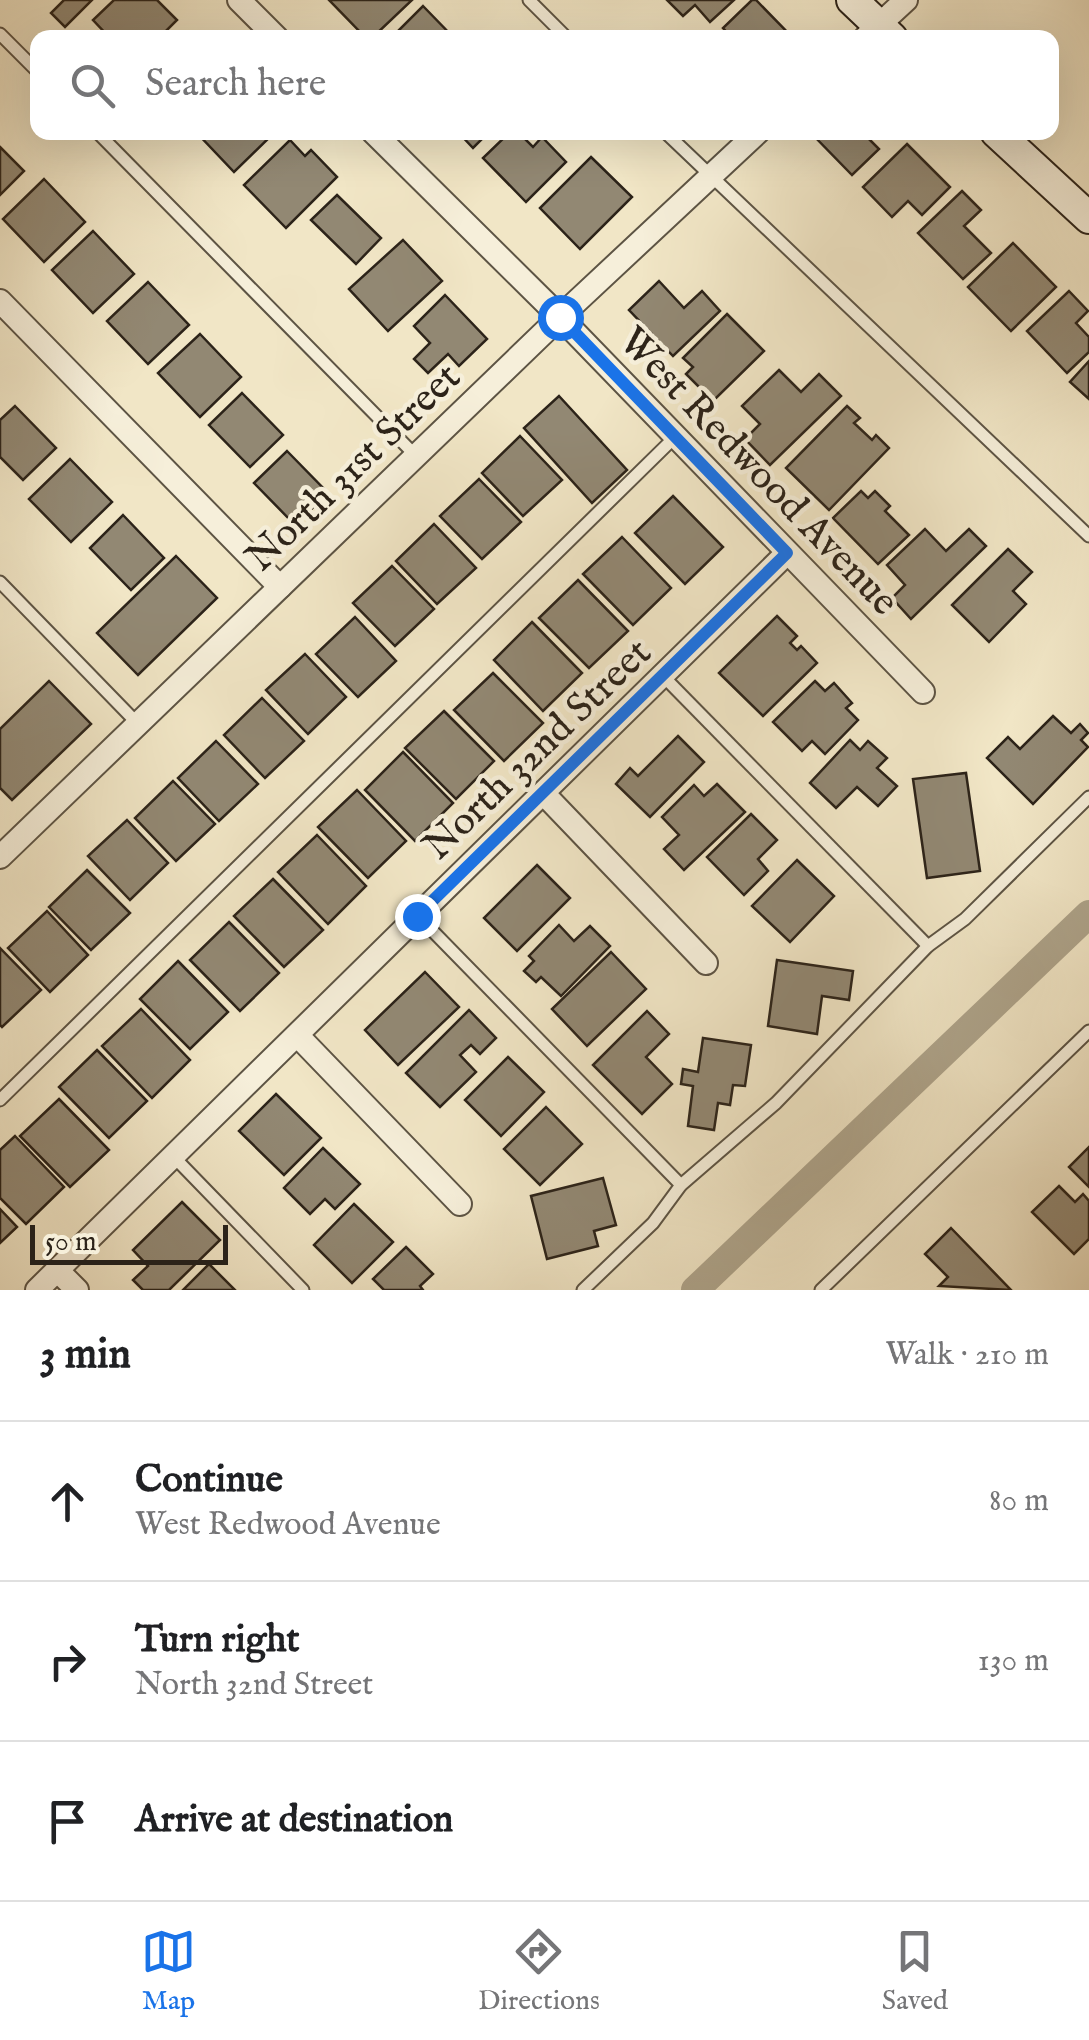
<!DOCTYPE html>
<meta charset="utf-8">
<style>
:root{--surface:#fff;--page:#f6f6f6;--text:#202124;--muted:#757577;--line:#e0e0e0;--accent:#1a73e8}
body{margin:0;font-family:"IM FELL English",serif;background:var(--page);color:var(--text)}
.scale{position:absolute;left:30px;bottom:25px;width:198px;box-sizing:border-box;padding-left:10px;border:5px solid #2c2319;border-top:0;font-size:28px;line-height:35px;white-space:nowrap;color:#2c2319;-webkit-text-stroke:8px #f6efda;paint-order:stroke}
.stop{position:absolute;width:30px;height:30px;margin:-22px;border:8px solid #1a73e8;border-radius:50%;background:#fff}
.stop.end{background:#1a73e8;border-color:#fff;box-shadow:0 2px 10px #0008}
.list{margin:0;padding:0;list-style:none}
h2{display:flex;justify-content:space-between;align-items:center;height:130px;margin:0;padding:0 40px;font-size:42px}
h2 small{font-size:32px;font-weight:400;color:var(--muted)}
.list li{display:grid;grid-template-columns:65px 1fr auto;gap:30px;align-items:center;box-sizing:border-box;height:160px;padding:0 40px;border-top:2px solid var(--line)}
.list b{display:block;font-size:38px;white-space:nowrap}
.list p{margin:0;font-size:32px;white-space:nowrap;color:var(--muted)}
.list em{font-size:32px;font-style:normal;color:var(--muted)}
.icon{flex:none;width:55px;height:55px;fill:none;stroke:currentColor;stroke-width:2;stroke-linecap:round;stroke-linejoin:round}
.map{position:relative;flex:none;width:1089px;height:1290px;overflow:hidden}
.search{position:absolute;background:var(--surface);box-shadow:0 10px 40px #0002;left:30px;right:30px;top:30px;height:110px;display:flex;align-items:center;gap:25px;box-sizing:border-box;padding:0 35px;border-radius:20px;color:var(--muted);font-size:38px}
.sheet{height:610px;background:var(--surface)}
nav{display:flex;justify-content:space-around;align-items:center;box-sizing:border-box;height:140px;border-top:2px solid var(--line);background:var(--surface);font-size:28px;color:var(--muted)}
nav a{display:grid;justify-items:center;gap:5px}
nav .on{color:var(--accent)}
.map>svg:first-child{display:block}
.lines{fill:none;stroke-linecap:round;stroke-linejoin:round}
.canal{stroke:#aea48b;stroke-width:28}
.building{fill:#928873;stroke:#2c2319;stroke-width:2.5}
.lane-casing{stroke:#5d5444;stroke-width:15}
.street-casing{stroke:#5d5444;stroke-width:26}
.secondary-casing{stroke:#2c2319;stroke-width:34}
.lane{stroke:#f6efda;stroke-width:11}
.street{stroke:#f6efda;stroke-width:22}
.secondary{stroke:#f6efda;stroke-width:30}
.route{stroke:#1a73e8;stroke-width:12}
.labels{text-anchor:middle;stroke-width:9;stroke-linejoin:round;paint-order:stroke}
.street-label{font-size:40px;fill:#2c2319;stroke:#f6efda}
</style>
<div class="map">
<svg width="1089" height="1290" viewBox="0 0 1089 1290">
<rect width="100%" height="100%" fill="#f1e6c6"/>
<filter id="stains"><feTurbulence type="fractalNoise" baseFrequency=".002" numOctaves="4"/><feColorMatrix values="0 0 0 0 .2 0 0 0 0 .09 0 0 0 0 .02 0 0 0 .5 -.17"/></filter>
<radialGradient id="worn" r=".72"><stop offset=".6" stop-color="#630" stop-opacity="0"/><stop offset="1" stop-color="#630" stop-opacity=".3"/></radialGradient>
<g class="lines">
<polyline class="canal" points="695,1290 1089,914"/>
</g>
<g class="building">
<polygon points="64,0 92,0 65,27 51,13"/>
<polygon points="114,0 157,0 177,20 159,38 110,38 93,20"/>
<polygon points="329,0 412,0 372,38 366,38"/>
<polygon points="667,0 734,0 710,22 695,5 683,16"/>
<polygon points="752,0 756,0 793,38 732,38 723,28"/>
<polygon points="423,6 454,38 391,38"/>
<polygon points="196,132 275,132 234,172"/>
<polygon points="458,132 489,132 473,148"/>
<polygon points="510,132 518,132 533,147 542,137 566,162 526,202 483,158"/>
<polygon points="862,132 879,149 852,175 811,133"/>
<polygon points="290,140 305,156 311,150 337,177 286,228 244,185"/>
<polygon points="907,144 950,187 922,215 908,201 892,217 863,187"/>
<polygon points="0,147 24,171 0,195"/>
<polygon points="591,157 632,197 580,249 540,208"/>
<polygon points="44,179 85,222 44,262 3,219"/>
<polygon points="962,191 981,210 964,226 991,253 963,279 918,233"/>
<polygon points="337,195 381,238 356,264 311,220"/>
<polygon points="93,231 134,274 93,313 52,270"/>
<polygon points="403,240 442,281 388,331 349,289"/>
<polygon points="1013,243 1056,287 1011,331 968,287"/>
<polygon points="659,281 684,308 702,291 720,311 673,356 629,310"/>
<polygon points="148,282 189,325 148,364 107,321"/>
<polygon points="1069,291 1088,311 1076,323 1089,337 1089,352 1067,373 1027,331"/>
<polygon points="445,295 487,339 459,366 448,354 428,373 414,359 430,343 414,326"/>
<polygon points="727,314 764,351 713,401 686,374 693,367 683,358"/>
<polygon points="200,334 241,377 200,417 158,373"/>
<polygon points="1089,361 1089,399 1070,382"/>
<polygon points="779,370 801,392 819,374 841,396 770,465 745,439 760,424 742,406"/>
<polygon points="242,393 283,435 250,467 209,425"/>
<polygon points="559,396 627,470 592,503 524,428"/>
<polygon points="15,406 56,448 23,480 0,457 0,420"/>
<polygon points="847,406 860,418 854,423 872,440 876,435 889,448 829,510 786,468"/>
<polygon points="520,436 562,480 523,516 482,473"/>
<polygon points="287,451 328,493 295,525 254,483"/>
<polygon points="70,459 112,502 71,542 29,499"/>
<polygon points="479,479 521,522 482,559 440,516"/>
<polygon points="861,491 868,498 875,491 890,506 885,511 909,535 878,564 833,518"/>
<polygon points="673,496 723,547 685,584 635,533"/>
<polygon points="123,515 164,558 131,590 90,548"/>
<polygon points="434,524 476,568 437,604 396,561"/>
<polygon points="925,529 946,551 969,529 986,546 911,619 892,598 905,585 887,565"/>
<polygon points="622,537 671,588 633,625 583,574"/>
<polygon points="1008,549 1032,572 1013,591 1026,604 989,642 952,605"/>
<polygon points="176,556 217,598 138,675 97,633"/>
<polygon points="392,566 434,609 395,646 353,603"/>
<polygon points="578,580 628,631 589,668 539,618"/>
<polygon points="777,616 797,636 790,643 797,650 801,646 817,663 763,716 719,673"/>
<polygon points="355,617 396,661 358,697 316,654"/>
<polygon points="532,622 582,673 543,711 494,660"/>
<polygon points="305,654 346,697 308,734 266,690"/>
<polygon points="493,673 543,723 504,761 454,710"/>
<polygon points="49,681 91,724 12,800 0,788 0,729"/>
<polygon points="815,681 825,691 834,683 852,703 846,708 858,720 825,754 812,741 802,751 773,722"/>
<polygon points="262,698 304,741 265,778 224,735"/>
<polygon points="444,711 494,761 456,799 405,748"/>
<polygon points="1053,716 1071,733 1080,724 1088,733 1081,740 1088,747 1033,804 987,758 1008,737 1020,749"/>
<polygon points="678,736 704,762 650,817 616,784 630,768 638,776"/>
<polygon points="850,740 860,750 868,741 887,758 877,768 897,786 878,806 857,787 836,808 810,783"/>
<polygon points="216,741 258,784 219,821 178,778"/>
<polygon points="403,752 453,803 415,841 365,790"/>
<polygon points="966,773 980,871 927,878 913,779"/>
<polygon points="173,781 215,824 176,861 135,818"/>
<polygon points="717,784 745,812 684,870 664,849 679,835 662,817 694,785 704,796"/>
<polygon points="357,790 406,841 368,878 318,827"/>
<polygon points="751,814 777,840 758,859 768,871 744,895 707,857"/>
<polygon points="127,820 168,863 130,900 88,856"/>
<polygon points="317,835 366,886 328,924 278,872"/>
<polygon points="797,860 834,896 790,942 752,906"/>
<polygon points="537,865 570,898 517,951 484,918"/>
<polygon points="87,870 130,913 91,950 49,907"/>
<polygon points="273,879 323,930 284,967 234,916"/>
<polygon points="47,911 88,955 50,992 8,948"/>
<polygon points="229,922 279,973 240,1011 190,960"/>
<polygon points="559,925 574,941 590,926 610,946 561,996 541,977 536,982 524,971 534,961 529,956"/>
<polygon points="0,948 41,990 2,1027 0,1025"/>
<polygon points="611,952 646,989 587,1046 552,1009"/>
<polygon points="777,960 853,971 849,1000 822,996 817,1034 768,1026"/>
<polygon points="178,961 228,1012 190,1049 140,999"/>
<polygon points="425,972 459,1007 398,1065 365,1030"/>
<polygon points="141,1009 190,1060 152,1098 102,1046"/>
<polygon points="469,1010 496,1038 480,1054 471,1045 460,1055 476,1072 440,1107 406,1073"/>
<polygon points="647,1011 669,1034 646,1057 672,1084 642,1114 593,1065"/>
<polygon points="703,1038 751,1045 745,1086 733,1085 730,1105 718,1103 714,1130 688,1126 693,1086 681,1084 683,1069 698,1072"/>
<polygon points="97,1050 147,1101 109,1138 59,1087"/>
<polygon points="508,1057 544,1092 501,1136 465,1100"/>
<polygon points="276,1094 321,1138 284,1175 239,1131"/>
<polygon points="59,1099 109,1150 70,1187 20,1136"/>
<polygon points="546,1107 582,1144 540,1185 504,1149"/>
<polygon points="15,1136 64,1187 26,1224 0,1198 0,1150"/>
<polygon points="1089,1147 1089,1187 1069,1167"/>
<polygon points="323,1148 360,1184 335,1209 325,1199 310,1214 284,1188"/>
<polygon points="603,1178 616,1225 594,1231 598,1246 547,1259 531,1196"/>
<polygon points="1059,1186 1075,1202 1083,1194 1089,1201 1089,1239 1074,1254 1032,1212"/>
<polygon points="182,1202 220,1240 169,1290 143,1290 133,1280 148,1266 133,1250"/>
<polygon points="354,1204 393,1242 352,1283 314,1245"/>
<polygon points="0,1209 17,1227 0,1243"/>
<polygon points="951,1228 1011,1290 939,1286 948,1277 925,1254"/>
<polygon points="406,1247 433,1274 420,1286 423,1290 384,1290 373,1279"/>
<polygon points="209,1264 235,1290 183,1290"/>
</g>
<g class="lines">
<defs>
<g id="lane">
<polyline points="529,0 567,38"/>
<polyline points="0,34 38,72"/>
<polyline points="97,132 416,456"/>
<polyline points="665,132 1089,536"/>
<polyline points="0,582 138,724"/>
<polyline points="663,676 928,946"/>
<polyline points="417,915 681,1185"/>
<polyline points="0,1100 675,437"/>
<polyline points="173,1156 303,1290"/>
<polyline points="583,1290 653,1223 681,1185 776,1103 928,946 965,919 1089,797"/>
<polyline points="821,1290 1089,1031"/>
</g>
<g id="street">
<polyline points="239,0 277,38"/>
<polyline points="865,38 906,0"/>
<polyline points="373,132 560,317 923,692"/>
<polyline points="0,301 280,587"/>
<polyline points="544,794 706,963"/>
<polyline points="0,857 560,317 758,132"/>
<polyline points="298,1036 460,1204"/>
<polyline points="57,1270 77,1290"/>
<polyline points="37,1290 787,553"/>
</g>
<g id="secondary">
<polyline points="852,0 892,38"/>
<polyline points="996,132 1089,218"/>
</g>
</defs>
<use href="#lane" class="lane-casing"/>
<use href="#street" class="street-casing"/>
<use href="#secondary" class="secondary-casing"/>
<use href="#lane" class="lane"/>
<use href="#street" class="street"/>
<use href="#secondary" class="secondary"/>
</g>
<g class="lines">
<polyline class="route" points="417,916 787,553 560,317"/>
</g>
<g class="labels">
<g class="street-label">
<text transform="translate(352 466) rotate(-44)" y="14">North 31st Street</text>
<text transform="translate(760 470) rotate(46)" y="14">West Redwood Avenue</text>
<text transform="translate(536 748) rotate(-44)" y="14">North 32nd Street</text>
</g>
</g>
<rect width="100%" height="100%" filter="url(#stains)"/>
<rect width="100%" height="100%" fill="url(#worn)"/>
</svg>
<div class="scale">50 m</div>
<div class="stop" style="left:560px;top:317px"></div>
<div class="stop end" style="left:417px;top:916px"></div>
<div class="search"><svg class="icon" aria-label="search" viewBox="0 0 24 24"><circle cx="10" cy="10" r="6"/><path d="M15 15l6 6"/></svg>Search here</div>
</div>
<section class="sheet">
<h2>3 min<small>Walk · 210 m</small></h2>
<ul class="list">
<li><svg class="icon" aria-label="ahead" viewBox="0 0 24 24"><path d="M12 20V5M6 11l6-6 6 6"/></svg><div><b>Continue</b><p>West Redwood Avenue</p></div><em>80 m</em></li>
<li><svg class="icon" aria-label="right" viewBox="0 0 24 24"><path d="M7 20v-9h11M14 6l5 5-5 5"/></svg><div><b>Turn right</b><p>North 32nd Street</p></div><em>130 m</em></li>
<li><svg class="icon" aria-label="arrive" viewBox="0 0 24 24"><path d="M6 21V4h12l-3 4 3 4H6"/></svg><div><b>Arrive at destination</b></div></li>
</ul>
</section>
<nav>
<a class="on"><svg class="icon" aria-label="map" viewBox="0 0 24 24"><path d="M3 6l6-2 6 2 6-2v14l-6 2-6-2-6 2zM9 4v14M15 6v14"/></svg>Map</a>
<a><svg class="icon" aria-label="directions" viewBox="0 0 24 24"><path d="M12 3l9 9-9 9-9-9zM9 14v-3h6M13 9l2 2-2 2"/></svg>Directions</a>
<a><svg class="icon" aria-label="saved" viewBox="0 0 24 24"><path d="M7 4h10v16l-5-4-5 4z"/></svg>Saved</a>
</nav>
